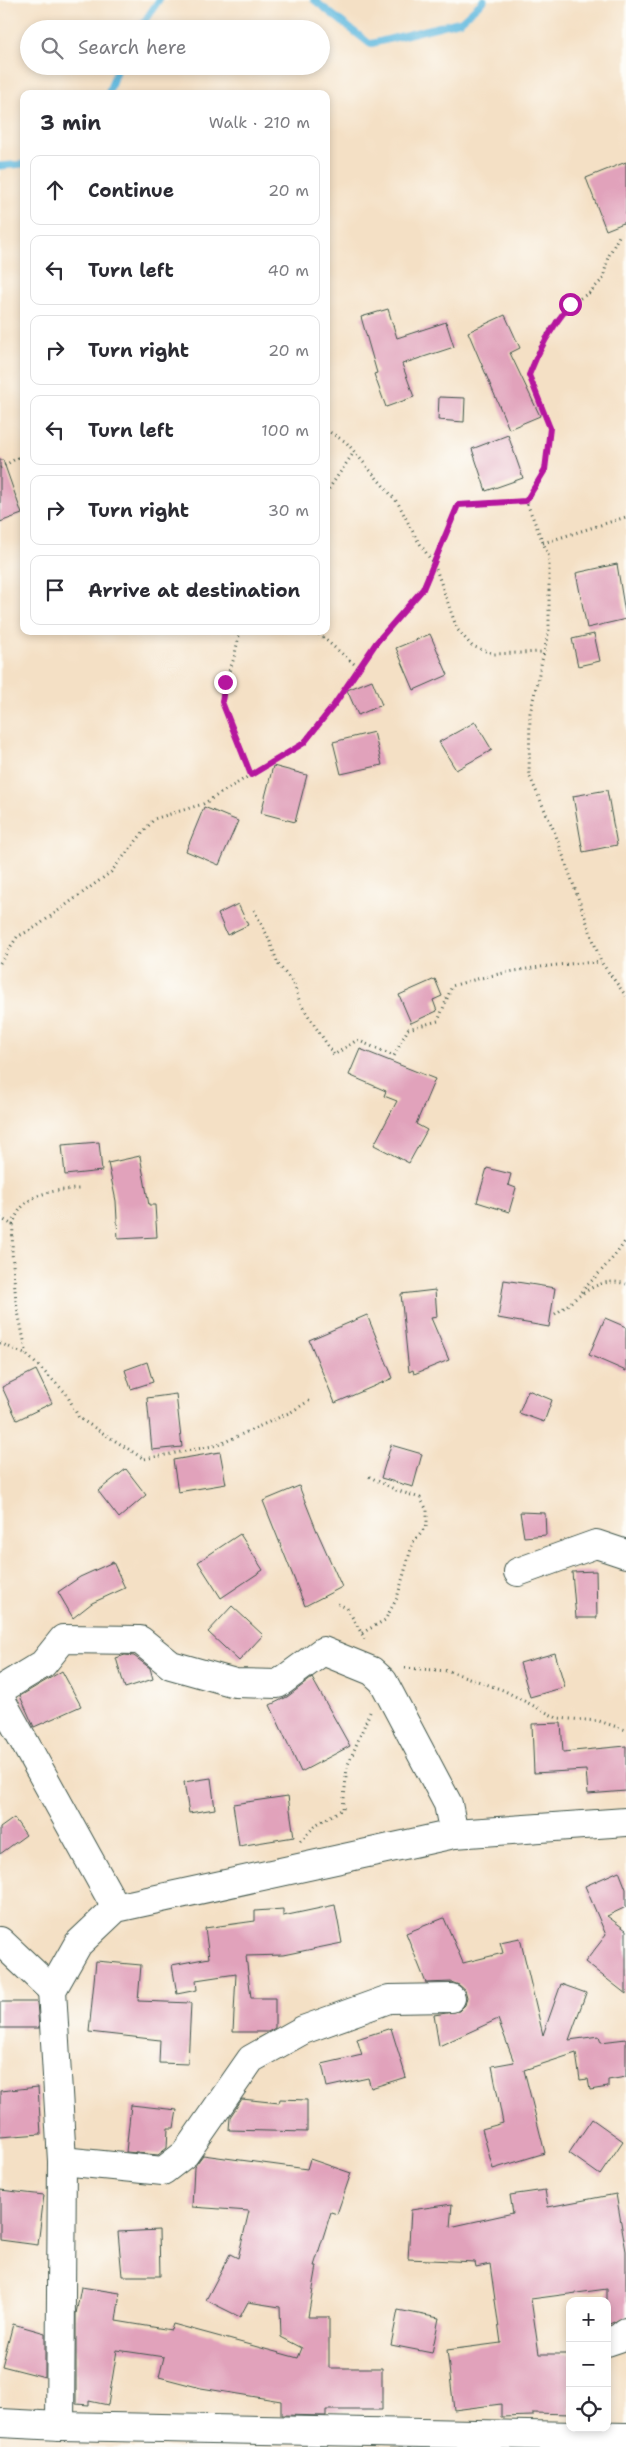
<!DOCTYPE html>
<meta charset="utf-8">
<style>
:root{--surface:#fff;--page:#f7f7f7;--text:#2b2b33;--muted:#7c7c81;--line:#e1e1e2}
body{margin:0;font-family:"Shantell Sans",sans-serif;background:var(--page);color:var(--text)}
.controls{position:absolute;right:15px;bottom:15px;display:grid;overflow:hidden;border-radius:10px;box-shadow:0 2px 8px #0003}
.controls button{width:45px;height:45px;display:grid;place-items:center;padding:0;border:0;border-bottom:1px solid var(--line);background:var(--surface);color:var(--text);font:25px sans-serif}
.stop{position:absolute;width:15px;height:15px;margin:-11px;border:4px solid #b5179e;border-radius:50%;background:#fff}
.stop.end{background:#b5179e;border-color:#fff;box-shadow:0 1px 5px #0008}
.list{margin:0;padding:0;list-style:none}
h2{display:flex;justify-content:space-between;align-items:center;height:65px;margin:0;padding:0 20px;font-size:21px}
h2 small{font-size:16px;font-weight:400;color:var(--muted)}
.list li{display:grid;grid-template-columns:32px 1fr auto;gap:15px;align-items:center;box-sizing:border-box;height:70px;margin:0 10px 10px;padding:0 10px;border:1px solid var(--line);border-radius:10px}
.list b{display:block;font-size:19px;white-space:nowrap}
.list em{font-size:16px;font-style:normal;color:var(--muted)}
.icon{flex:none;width:28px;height:28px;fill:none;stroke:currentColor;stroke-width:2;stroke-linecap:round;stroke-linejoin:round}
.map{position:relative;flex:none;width:626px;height:2447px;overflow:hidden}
.search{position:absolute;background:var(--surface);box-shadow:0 2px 8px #0003;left:20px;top:20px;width:310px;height:55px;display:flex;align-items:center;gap:12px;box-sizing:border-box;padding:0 18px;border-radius:28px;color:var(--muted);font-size:19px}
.panel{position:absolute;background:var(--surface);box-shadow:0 2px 8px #0003;left:20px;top:90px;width:310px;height:545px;border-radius:10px}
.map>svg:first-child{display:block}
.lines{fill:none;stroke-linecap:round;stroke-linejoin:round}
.stream{stroke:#62badf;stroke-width:7}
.building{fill:#e1a2bb}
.street-casing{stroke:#3f554a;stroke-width:30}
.path{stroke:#3f554a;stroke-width:3;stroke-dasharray:1 4;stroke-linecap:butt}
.street{stroke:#fff;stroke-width:28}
.route{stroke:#b5179e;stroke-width:6}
</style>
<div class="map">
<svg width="626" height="2447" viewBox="0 0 626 2447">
<rect width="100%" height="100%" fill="#fdfcf7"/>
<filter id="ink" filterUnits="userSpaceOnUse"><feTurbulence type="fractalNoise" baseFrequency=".02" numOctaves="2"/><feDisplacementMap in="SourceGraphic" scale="10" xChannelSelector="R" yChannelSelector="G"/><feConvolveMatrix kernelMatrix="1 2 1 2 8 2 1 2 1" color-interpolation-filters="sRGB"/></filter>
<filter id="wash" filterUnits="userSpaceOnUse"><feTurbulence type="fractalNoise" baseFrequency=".0096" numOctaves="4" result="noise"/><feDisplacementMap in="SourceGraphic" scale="20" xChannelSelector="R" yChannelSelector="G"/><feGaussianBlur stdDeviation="1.12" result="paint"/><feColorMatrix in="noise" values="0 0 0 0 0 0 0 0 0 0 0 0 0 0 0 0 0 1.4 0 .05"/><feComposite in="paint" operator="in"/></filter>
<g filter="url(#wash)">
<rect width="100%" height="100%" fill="#f4e0c5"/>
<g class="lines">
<g class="stream">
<polyline points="314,0 370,44 461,21 484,0"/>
<polyline points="139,29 159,0"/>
<polyline points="108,94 118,66"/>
<polyline points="0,166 24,164"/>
</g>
</g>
<g id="blocks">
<g class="building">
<polygon points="626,162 626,222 606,230 586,178"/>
<polygon points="388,309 397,338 446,322 454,347 402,364 414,397 386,407 374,374 377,373 361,317"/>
<polygon points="505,315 520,348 510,353 540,416 509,429 468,332"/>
<polygon points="439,397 465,398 464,422 438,420"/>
<polygon points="508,435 523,478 486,491 472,449"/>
<polygon points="0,460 3,460 22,514 0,522"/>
<polygon points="617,564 626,619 587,628 576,573"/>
<polygon points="430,634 448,675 414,690 396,648"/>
<polygon points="594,634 600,661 578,666 572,639"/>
<polygon points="372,680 382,705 358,715 347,690"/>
<polygon points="475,722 492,750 456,770 439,742"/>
<polygon points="374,732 382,765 341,774 333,742"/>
<polygon points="273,766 307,775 295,822 261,813"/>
<polygon points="607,790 617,845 583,852 573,796"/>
<polygon points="204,807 238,821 219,865 186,851"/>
<polygon points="238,904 248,925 227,935 218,914"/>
<polygon points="435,979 442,996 433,1000 437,1011 411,1023 399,995"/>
<polygon points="360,1049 435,1079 416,1124 427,1130 409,1163 374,1145 397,1101 384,1096 386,1091 349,1075"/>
<polygon points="99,1142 102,1171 65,1175 62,1145"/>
<polygon points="140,1156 149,1205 155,1205 157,1237 118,1239 116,1201 108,1163"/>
<polygon points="487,1168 511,1174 508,1185 516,1188 509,1212 477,1202"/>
<polygon points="504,1280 555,1288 549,1327 498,1318"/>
<polygon points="435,1290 437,1317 431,1318 449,1360 414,1374 413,1370 409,1372 401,1294"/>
<polygon points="367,1315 393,1378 335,1403 309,1340"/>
<polygon points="605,1318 626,1327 626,1371 589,1355"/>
<polygon points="147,1362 153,1382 131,1389 125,1370"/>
<polygon points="36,1370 52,1403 17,1420 2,1387"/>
<polygon points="528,1390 552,1400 544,1422 519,1413"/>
<polygon points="176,1394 182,1447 152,1450 147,1398"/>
<polygon points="391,1445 422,1454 413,1487 381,1478"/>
<polygon points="220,1452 226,1484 178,1492 173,1460"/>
<polygon points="126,1469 146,1495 119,1518 98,1491"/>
<polygon points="299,1486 316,1529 342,1587 305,1606 263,1501"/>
<polygon points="520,1512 545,1513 546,1535 524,1537"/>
<polygon points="240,1534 263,1570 221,1598 198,1562"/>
<polygon points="113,1562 125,1588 92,1603 73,1618 58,1592 80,1577"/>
<polygon points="596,1571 597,1618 576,1618 572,1572"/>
<polygon points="232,1606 263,1635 239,1661 208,1632"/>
<polygon points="555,1653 565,1687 530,1697 520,1663"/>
<polygon points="125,1655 134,1656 150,1668 153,1679 125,1688 116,1658"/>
<polygon points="62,1671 81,1706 34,1727 20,1696"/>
<polygon points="312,1678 350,1746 301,1772 270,1705 287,1697"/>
<polygon points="561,1723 563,1752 626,1746 626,1791 588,1794 586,1770 534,1773 532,1724"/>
<polygon points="211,1778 215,1809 189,1813 184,1782"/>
<polygon points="288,1796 294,1837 239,1846 233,1804"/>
<polygon points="14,1818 26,1835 0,1854 0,1828"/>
<polygon points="619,1871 626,1889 626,1907 607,1916 626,1930 626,1994 585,1962 606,1935 585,1886"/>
<polygon points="335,1905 342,1943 283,1955 246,1956 251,1998 275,1998 275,2028 268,2032 233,2032 236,1974 196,1980 197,1990 177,1994 172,1965 209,1958 205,1928 255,1921 255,1911 283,1909 283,1916"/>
<polygon points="444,1918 463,1963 503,1953 500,1942 520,1938 543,2035 561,1984 586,1993 569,2040 599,2036 601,2042 626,2039 626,2077 608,2080 608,2087 590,2090 588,2079 580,2080 576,2053 524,2070 545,2153 493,2169 482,2129 503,2123 492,2066 514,2062 498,2019 439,2046 434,2015 459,2011 465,2005 467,1997 465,1990 459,1985 451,1982 426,1983 406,1933"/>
<polygon points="96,1961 141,1965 138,2001 191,2003 188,2064 159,2063 160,2040 89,2032"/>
<polygon points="0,2002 37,2002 39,2028 0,2028"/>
<polygon points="391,2028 406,2077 371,2088 368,2078 327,2087 322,2064 362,2055 357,2039"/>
<polygon points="38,2087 41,2134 0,2137 0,2091"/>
<polygon points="242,2099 279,2103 280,2099 307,2100 307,2132 229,2130 230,2117"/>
<polygon points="131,2105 177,2110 174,2128 168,2128 167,2148 158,2155 126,2152"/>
<polygon points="592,2119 623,2141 600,2175 569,2153"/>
<polygon points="203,2155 307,2169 310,2159 351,2173 337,2214 331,2212 314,2266 317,2266 308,2317 329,2317 329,2368 382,2368 382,2410 326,2410 326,2416 281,2415 281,2401 201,2388 159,2377 164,2357 117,2350 108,2405 89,2401 89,2405 76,2404 76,2314 81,2287 120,2293 116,2321 171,2330 173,2324 298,2358 302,2348 281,2337 280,2307 248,2302 240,2317 206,2300 230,2254 238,2258 249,2211 192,2207 194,2167"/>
<polygon points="0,2190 44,2195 38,2245 0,2240"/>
<polygon points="545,2190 548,2207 616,2194 626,2251 626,2317 607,2325 607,2289 531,2299 539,2354 570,2354 570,2414 533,2413 533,2416 501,2417 501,2404 454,2410 447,2350 501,2343 490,2264 476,2267 475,2262 408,2259 411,2210 452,2204 450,2227 513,2213 510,2195"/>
<polygon points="159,2230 160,2276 122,2276 118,2232"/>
<polygon points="398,2310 439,2318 432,2353 391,2345"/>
<polygon points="13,2324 45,2333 45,2377 2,2366"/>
</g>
</g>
</g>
<g filter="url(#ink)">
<use href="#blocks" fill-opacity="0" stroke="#3f554a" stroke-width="1"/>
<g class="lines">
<defs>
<g id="street">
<polyline points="518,1572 596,1544 626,1554"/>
<polyline points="0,1690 43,1664 63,1639 140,1640 171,1665 235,1683 278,1684 323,1651 372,1671 383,1681 448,1804 454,1834"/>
<polyline points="0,1698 116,1908"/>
<polyline points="0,1941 52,1990"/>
<polyline points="62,2161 163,2171 185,2154 251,2059 303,2030 389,1999 451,1998"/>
<polyline points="607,2342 619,2338 626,2332"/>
<polyline points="0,2423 60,2426 626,2437"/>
<polyline points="60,2426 62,2161 52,1990 78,1944 116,1908 454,1834 626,1822"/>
</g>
</defs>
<use href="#street" class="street-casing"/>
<g class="path">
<polyline points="326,430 346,442 398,503 416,538 435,566 457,629 472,646 494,654 543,652"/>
<polyline points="19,457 24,464"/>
<polyline points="0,468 19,457 24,451"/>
<polyline points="326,493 354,452"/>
<polyline points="526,501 545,470 550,428 529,375 537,353 550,329 570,304 589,293 603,279 608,257 620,234"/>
<polyline points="543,543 626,517"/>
<polyline points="240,631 234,658 225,682 222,702 251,775"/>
<polyline points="315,631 359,668"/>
<path d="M 254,910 L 269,939 L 278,964 L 294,984 L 300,1003 L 334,1055 L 357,1040 L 394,1056 L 408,1029 L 438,1021 L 452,986 C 501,971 550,964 601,962"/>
<polyline points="0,963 17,937 36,927 111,872 154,819 203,804 303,743 334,705 376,643 423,589 458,505 526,501 549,557 549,630 530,713 529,775 555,833 601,962 626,996"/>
<polyline points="0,1218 13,1225 12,1252 16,1302 27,1355"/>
<path d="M 13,1225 C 21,1193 52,1190 80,1189"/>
<path d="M 581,1292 C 597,1275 613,1260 626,1240"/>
<path d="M 555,1314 C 578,1299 596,1275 626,1284"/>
<polyline points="0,1343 27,1355 66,1393 79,1418 144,1459 218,1445 291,1412 312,1399"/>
<polyline points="338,1604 347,1608 366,1641"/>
<polyline points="362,1633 385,1620 397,1598 413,1542 427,1525 427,1510 420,1498 396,1490 368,1476"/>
<polyline points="405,1668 449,1671 503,1690 557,1718 599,1721 626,1730"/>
<polyline points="300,1841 317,1824 343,1809 347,1767 370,1712"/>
</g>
<use href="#street" class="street"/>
</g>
</g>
<g class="lines" filter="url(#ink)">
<path class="route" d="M 225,682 L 222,702 L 251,775 L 304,743 L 334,705 L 376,643 L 423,589 L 458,505 L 526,501 L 545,470 L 550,428 L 529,375 C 539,348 552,327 570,304"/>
</g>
</svg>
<div class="controls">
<button>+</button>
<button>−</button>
<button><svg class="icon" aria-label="locate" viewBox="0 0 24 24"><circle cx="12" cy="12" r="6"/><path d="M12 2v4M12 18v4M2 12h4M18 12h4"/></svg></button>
</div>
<div class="stop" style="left:570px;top:304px"></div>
<div class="stop end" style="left:225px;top:682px"></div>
<div class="search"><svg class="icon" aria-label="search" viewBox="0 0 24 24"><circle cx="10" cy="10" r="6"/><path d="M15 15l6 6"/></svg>Search here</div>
<section class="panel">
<h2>3 min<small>Walk · 210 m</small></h2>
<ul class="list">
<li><svg class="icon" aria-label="ahead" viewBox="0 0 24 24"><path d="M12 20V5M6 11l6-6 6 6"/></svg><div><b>Continue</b></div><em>20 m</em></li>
<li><svg class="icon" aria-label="left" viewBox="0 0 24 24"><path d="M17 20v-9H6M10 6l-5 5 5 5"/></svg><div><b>Turn left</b></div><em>40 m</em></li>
<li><svg class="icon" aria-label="right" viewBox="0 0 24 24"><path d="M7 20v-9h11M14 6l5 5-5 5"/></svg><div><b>Turn right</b></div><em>20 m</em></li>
<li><svg class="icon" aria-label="left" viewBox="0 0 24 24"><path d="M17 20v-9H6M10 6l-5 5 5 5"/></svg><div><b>Turn left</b></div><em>100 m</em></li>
<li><svg class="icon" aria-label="right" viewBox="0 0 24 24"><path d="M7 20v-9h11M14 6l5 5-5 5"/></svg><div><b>Turn right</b></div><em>30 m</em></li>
<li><svg class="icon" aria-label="arrive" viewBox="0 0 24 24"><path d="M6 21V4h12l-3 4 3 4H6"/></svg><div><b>Arrive at destination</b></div></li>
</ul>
</section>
</div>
